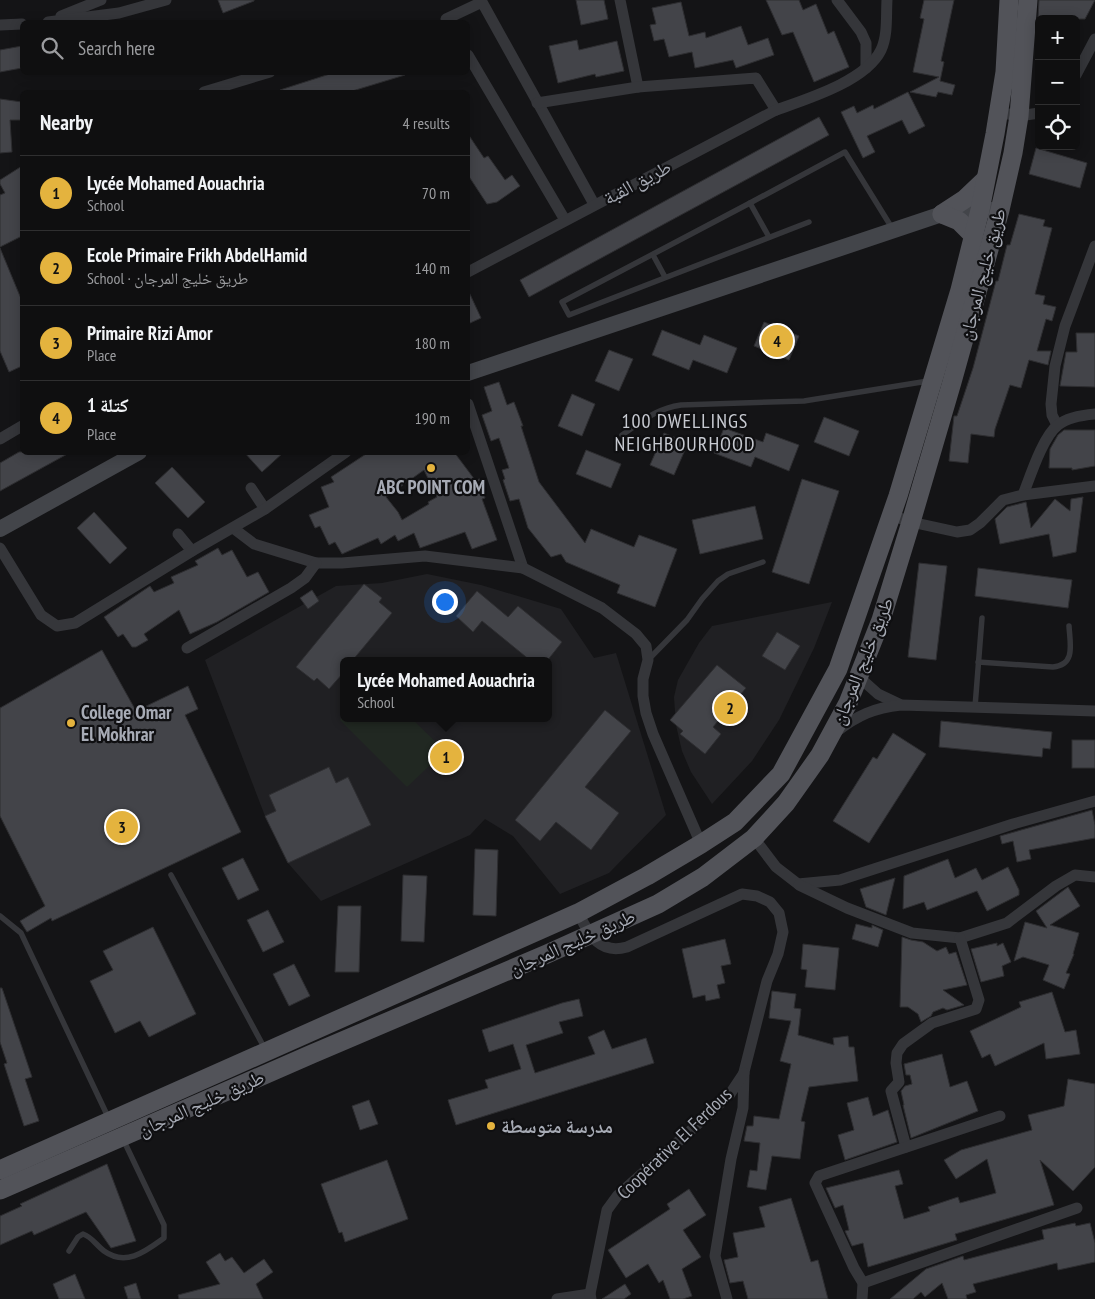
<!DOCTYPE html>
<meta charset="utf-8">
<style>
:root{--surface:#0f0f10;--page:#181819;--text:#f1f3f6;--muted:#9b9c9f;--line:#2f2f30;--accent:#e4b33e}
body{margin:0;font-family:"PT Sans Narrow","Noto Naskh Arabic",sans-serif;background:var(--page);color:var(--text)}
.controls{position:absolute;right:15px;top:15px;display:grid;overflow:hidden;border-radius:8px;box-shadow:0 2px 12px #0003}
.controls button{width:45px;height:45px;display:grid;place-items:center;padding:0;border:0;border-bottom:1px solid var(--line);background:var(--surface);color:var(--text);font:25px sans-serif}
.you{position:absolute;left:444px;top:601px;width:18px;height:18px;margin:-12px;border:4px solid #fff;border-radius:50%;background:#1a73e8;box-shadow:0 0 0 8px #1a73e833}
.badge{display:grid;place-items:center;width:32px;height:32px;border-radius:50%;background:var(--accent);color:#111;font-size:16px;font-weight:700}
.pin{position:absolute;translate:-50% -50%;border:2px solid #fff;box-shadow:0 1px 5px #0006}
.popup{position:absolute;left:340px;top:657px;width:212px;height:65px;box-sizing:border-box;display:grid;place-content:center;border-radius:8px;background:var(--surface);filter:drop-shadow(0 1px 4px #0005);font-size:16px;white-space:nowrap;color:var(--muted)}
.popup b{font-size:19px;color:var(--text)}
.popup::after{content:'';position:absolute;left:50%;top:100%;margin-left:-10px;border:10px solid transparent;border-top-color:var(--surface)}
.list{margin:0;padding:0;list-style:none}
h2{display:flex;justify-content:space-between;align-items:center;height:65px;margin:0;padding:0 20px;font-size:21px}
h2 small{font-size:16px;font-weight:400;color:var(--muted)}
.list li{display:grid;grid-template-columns:32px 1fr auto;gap:15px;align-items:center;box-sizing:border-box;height:75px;padding:0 20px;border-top:1px solid var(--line)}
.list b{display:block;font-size:19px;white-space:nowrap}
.list p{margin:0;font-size:16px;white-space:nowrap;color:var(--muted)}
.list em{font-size:16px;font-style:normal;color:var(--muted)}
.icon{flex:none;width:28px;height:28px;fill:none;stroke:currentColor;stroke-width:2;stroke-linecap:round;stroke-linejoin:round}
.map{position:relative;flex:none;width:1095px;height:1299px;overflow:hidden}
.search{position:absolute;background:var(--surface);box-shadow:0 2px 12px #0003;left:20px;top:20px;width:450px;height:55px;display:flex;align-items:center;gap:12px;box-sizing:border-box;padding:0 18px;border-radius:8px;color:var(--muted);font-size:19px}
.panel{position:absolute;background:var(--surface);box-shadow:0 2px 12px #0003;left:20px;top:90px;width:450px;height:365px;border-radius:8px}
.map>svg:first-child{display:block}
.built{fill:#202023;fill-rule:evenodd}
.green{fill:#212822}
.building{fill:#434449;stroke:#2e2e31;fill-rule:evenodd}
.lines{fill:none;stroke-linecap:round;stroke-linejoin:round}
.lane{stroke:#35363a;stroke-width:5.5}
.street{stroke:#35363a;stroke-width:11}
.secondary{stroke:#43454a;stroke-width:16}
.primary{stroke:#525359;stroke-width:19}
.poi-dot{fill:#e4b33e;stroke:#0f0f11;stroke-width:2}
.labels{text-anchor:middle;stroke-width:4.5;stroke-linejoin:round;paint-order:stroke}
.street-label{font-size:19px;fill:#a7abb5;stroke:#0f0f11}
.poi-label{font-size:19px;font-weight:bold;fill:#a7abb5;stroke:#0f0f11;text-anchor:start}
.neighbourhood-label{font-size:20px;letter-spacing:1px;fill:#c7cad1;stroke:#0f0f11}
</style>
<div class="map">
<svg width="1095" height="1299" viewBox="0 0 1095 1299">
<rect width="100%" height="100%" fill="#141416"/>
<g class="built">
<path d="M 427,574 L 481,585 L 561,609 L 594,658 L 616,653 L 666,815 L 609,873 L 560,894 L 513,836 L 485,819 L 470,835 L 321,901 L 288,863 L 265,816 L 205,660 L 336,586 L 382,583 ZM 344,661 L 548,661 L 548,718 L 344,718 Z"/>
<polygon points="832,602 814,648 779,720 752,761 712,804 691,772 682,751 676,725 674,697 678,680 699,643 712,626"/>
</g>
<polygon class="green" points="343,717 344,718 411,718 445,751 407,787 340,720"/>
<g class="building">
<polygon points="218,0 254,0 254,1 223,13"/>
<polygon points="576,0 604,0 608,19 581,25"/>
<polygon points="766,0 799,0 803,10 816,4 828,34 834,31 849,67 814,82 793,32 782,35"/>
<polygon points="924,0 954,0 941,61 944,62 940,81 955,85 952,95 938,92 936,97 910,92 939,77 913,72 924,19 920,18"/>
<polygon points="1039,0 1095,0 1085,19 1038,19"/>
<polygon points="681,2 689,36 705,32 706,38 741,26 748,45 768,38 774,55 736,68 733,60 695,68 692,52 669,57 664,39 654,41 650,25 656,24 652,8"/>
<polygon points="577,40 579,50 617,41 624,71 596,77 595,74 558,83 549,46"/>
<polygon points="22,46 22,68 0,72 0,50"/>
<polygon points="336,72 405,72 405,75 349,92 280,92 280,90"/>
<polygon points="908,92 925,126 909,134 902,120 867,136 875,152 863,158 841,112 854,106 857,113 873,105 874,109"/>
<polygon points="0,99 22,102 22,120 10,120 12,152 0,153"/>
<polygon points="819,117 829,135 529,297 520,280"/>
<polygon points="468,134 484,158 488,156 505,180 512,175 520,186 497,202 487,204 468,175"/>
<polygon points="1036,148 1087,163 1080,188 1029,174"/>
<polygon points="22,166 22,236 0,247 0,195 5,193 0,184 0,180"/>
<polygon points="1019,214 1045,220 1043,226 1052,228 1035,294 1045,296 1043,304 1056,307 1052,321 1046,319 1037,351 1051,351 1048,365 1029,360 1021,388 1010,385 995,429 994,437 971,434 968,463 949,461 954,416 957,416 973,368 996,281 998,281 1007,245 1010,245"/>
<polygon points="0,248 22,301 22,366 9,372 0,351"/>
<polygon points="468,290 481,318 468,324"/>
<polygon points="764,322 799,336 789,360 754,346"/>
<polygon points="662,330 700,345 704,335 737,348 727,373 693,360 689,370 652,355"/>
<polygon points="1076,333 1095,333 1095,387 1060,386 1066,352 1077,352"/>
<polygon points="609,350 633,359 619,391 595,381"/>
<polygon points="499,382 507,405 514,402 523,426 521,426 539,482 585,543 591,529 634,547 639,535 677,549 655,607 617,593 620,585 566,562 561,554 551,557 528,528 519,499 510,501 503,480 505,479 502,470 509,468 499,438 491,441 482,415 492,411 484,387"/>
<polygon points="572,394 595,404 582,436 558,426"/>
<polygon points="824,417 859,431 849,456 814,442"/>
<polygon points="724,428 763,442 766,433 799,445 789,471 755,457 751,467 714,453"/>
<polygon points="1064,430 1095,430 1095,466 1072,470 1072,468 1049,468 1050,449 1058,435"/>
<polygon points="664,433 688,443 674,475 650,465"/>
<polygon points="586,450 621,464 611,488 576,474"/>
<polygon points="19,452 71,452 0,491 0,463"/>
<polygon points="244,452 284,452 262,472"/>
<path d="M 369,452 L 454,452 L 475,480 L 480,479 L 485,498 L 482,499 L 497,540 L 472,549 L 465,532 L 420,548 L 414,533 L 398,541 L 395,535 L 381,544 L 378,538 L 342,554 L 335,542 L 329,545 L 320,526 L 315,528 L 309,515 L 329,507 L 321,487 L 334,482 L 331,477 ZM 424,470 L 437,497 L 428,502 L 429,504 L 402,520 L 398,512 L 386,497 Z"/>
<polygon points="172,467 205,502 188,518 155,483"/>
<polygon points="802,479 839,491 809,584 772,572"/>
<polygon points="1083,497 1076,552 1053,557 1049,534 1000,544 995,519 1007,507 1026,502 1031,528 1055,499 1070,511 1071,499"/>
<polygon points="755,506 763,539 700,554 692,520"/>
<polygon points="94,512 127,548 110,564 77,528"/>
<polygon points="218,548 222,555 232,550 247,577 258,572 269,592 217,622 190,634 179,610 144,634 148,640 136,647 132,647 123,634 118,637 104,617 150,586 154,592 174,583 171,577 198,565 195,561"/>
<polygon points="919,563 947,566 936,660 908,657"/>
<polygon points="978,568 1072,580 1068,608 975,596"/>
<polygon points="364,584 382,598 379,602 392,613 352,661 344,661 344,672 329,689 317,678 314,681 296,667"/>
<polygon points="312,590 319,601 308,609 300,598"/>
<polygon points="477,591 508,617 518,606 562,642 547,661 531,661 482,621 473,632 456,616"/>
<polygon points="777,632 800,646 785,670 762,656"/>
<polygon points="102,650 136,711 188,686 198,709 185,715 241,832 52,921 51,918 27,932 20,921 45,906 0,816 0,708"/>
<polygon points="717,665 746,688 713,727 721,734 705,754 680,734 683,731 670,720"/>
<polygon points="605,710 631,731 585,787 619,813 591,850 556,822 540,841 515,820"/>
<polygon points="941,721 1052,732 1050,749 1043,748 1042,757 939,747"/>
<polygon points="893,733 926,754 869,843 833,821 873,757 877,759"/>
<rect x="1072" y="740" width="23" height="28"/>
<polygon points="329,767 336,783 348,777 371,825 288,863 265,816 276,811 269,795"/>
<polygon points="1092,810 1095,825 1095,838 1029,850 1031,859 1017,862 1013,841 1002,844 1000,836"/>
<polygon points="475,849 498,850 496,916 473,915"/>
<polygon points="243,858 259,890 238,900 222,868"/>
<polygon points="948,859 955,878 976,868 982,880 1008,867 1019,890 1019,895 987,911 977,891 927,910 924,902 903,909 904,876"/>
<polygon points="403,875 427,876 424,942 401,941"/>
<polygon points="895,878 886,915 866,907 860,889"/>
<polygon points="1068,887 1080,906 1050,925 1079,933 1073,954 1074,954 1066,973 1070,974 1064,989 1043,980 1049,965 1023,957 1014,961 1025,922 1047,928 1036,911"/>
<polygon points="338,906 361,906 359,972 335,972"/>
<polygon points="268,910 284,942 263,952 247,920"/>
<polygon points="856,924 872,928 872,925 883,930 878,947 852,939"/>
<polygon points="153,927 196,1014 149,1037 140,1021 115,1033 90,981 113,970 103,951"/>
<polygon points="902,937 911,940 923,942 937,951 946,947 949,954 956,952 967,985 943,990 964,1005 947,1010 943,1008 933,1012 931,1016 921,1022 918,1014 908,1007 900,1007"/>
<polygon points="725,939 731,964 721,966 725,983 717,985 720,998 706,1001 705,995 693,998 682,949"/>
<polygon points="997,943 997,946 1003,943 1011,962 1002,966 1004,976 981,982 971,949"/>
<polygon points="803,944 839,948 835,990 805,987 807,970 801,969"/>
<polygon points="294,964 310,996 289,1006 273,974"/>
<polygon points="0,988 2,988 32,1077 25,1079 39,1121 24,1126 4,1064 7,1063 0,1042"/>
<polygon points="772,991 796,994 794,1008 801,1009 798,1035 834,1045 833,1038 848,1036 849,1047 854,1047 858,1081 809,1087 801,1121 805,1122 800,1159 772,1156 766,1190 747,1187 750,1170 757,1171 760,1143 744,1141 747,1126 753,1126 754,1116 779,1119 791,1064 780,1061 791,1021 769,1018"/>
<polygon points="1052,992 1065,1032 1076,1030 1080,1054 1046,1059 1044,1043 995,1066 990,1054 982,1058 970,1031 1021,1007 1019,1002"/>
<polygon points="579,999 583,1016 559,1022 563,1033 526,1045 535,1073 595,1054 588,1037 604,1030 612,1049 646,1038 654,1063 456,1125 448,1100 488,1088 485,1080 521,1069 513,1044 489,1052 482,1030 562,1003"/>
<polygon points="942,1054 950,1087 967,1081 978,1111 911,1138 903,1105 904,1105 901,1091 905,1086 912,1084 910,1075 906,1075 904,1064"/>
<polygon points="1068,1079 1095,1084 1095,1167 1073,1191 1040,1160 1054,1205 955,1234 957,1240 868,1267 863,1243 852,1246 845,1231 849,1230 843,1205 835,1208 826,1188 899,1170 903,1184 895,1186 904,1219 930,1211 928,1207 958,1197 960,1203 996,1193 987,1159 956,1179 944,1160 961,1150 1032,1130 1028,1115 1064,1106"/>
<polygon points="868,1097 873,1116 888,1110 897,1142 845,1160 838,1135 854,1130 847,1103"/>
<polygon points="369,1100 378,1124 360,1130 352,1106"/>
<polygon points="387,1160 408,1219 345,1242 342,1232 339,1233 321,1184"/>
<polygon points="107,1164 136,1241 111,1248 86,1212 34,1235 32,1231 0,1245 0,1216 22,1206 20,1204"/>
<polygon points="689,1189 706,1215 683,1230 701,1257 682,1269 692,1296 683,1299 670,1299 663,1280 659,1283 648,1264 626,1278 608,1250 670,1209 667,1204"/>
<polygon points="791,1198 811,1262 818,1260 828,1299 748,1299 743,1281 730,1283 725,1264 724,1260 738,1257 733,1233 765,1227 759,1207"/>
<polygon points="1075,1223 1076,1226 1090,1223 1095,1243 1095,1262 1058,1270 1057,1263 973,1284 976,1292 966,1295 967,1299 948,1299 942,1283 925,1297 921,1292 913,1299 890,1299 926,1269 963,1256 964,1260 1044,1239 1042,1230"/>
<polygon points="220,1253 225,1261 232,1257 244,1273 264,1259 273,1272 256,1284 263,1299 179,1299 178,1295 220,1284 206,1262"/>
<polygon points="75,1274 85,1299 59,1299 53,1284"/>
<polygon points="136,1283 141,1299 128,1299 124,1287"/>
<polygon points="625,1284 631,1294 624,1299 602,1299"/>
</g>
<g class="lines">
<g class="lane">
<polyline points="750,203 769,237"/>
<polyline points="809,222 569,315 562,302 750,203 845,152 892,228"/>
<polyline points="653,255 665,277"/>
<path d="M 622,435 C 643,421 655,409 681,405 L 804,401 L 928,381"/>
<polyline points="648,660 687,620 702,599 718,581 728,574 763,562"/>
<path d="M 978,662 L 1053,667 C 1076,665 1070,644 1069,626"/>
<polyline points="975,707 982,618"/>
<polyline points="171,875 265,1049"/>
<polyline points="0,916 21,933 109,1119"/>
<path d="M 69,1251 L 78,1237 L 83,1234 C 92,1237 96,1245 104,1251 C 126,1267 146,1251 164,1238 L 164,1225 L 123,1139"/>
</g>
<g class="street">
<polyline points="620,0 638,87"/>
<polyline points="837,0 861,32 866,43 866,68"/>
<polyline points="61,16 101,0"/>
<polyline points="48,22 119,13 166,0"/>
<polyline points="448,22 446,19 482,2 594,204"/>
<polyline points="0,25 22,24"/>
<polyline points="468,55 565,220"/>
<polyline points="1076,75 1095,39"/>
<polyline points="204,92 270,72"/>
<polyline points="537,103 638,87 756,78 776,110"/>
<polyline points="998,112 1019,116 1039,113"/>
<path d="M 468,272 L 776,110 C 807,99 866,81 881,50 C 888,35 886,16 887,0"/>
<polyline points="468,404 523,568"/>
<polyline points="1057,425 1052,415 1051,404 1055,366 1065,326 1095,246"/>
<polyline points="0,439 22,426"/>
<polyline points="251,488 265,509"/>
<path d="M 1023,495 C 1030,477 1043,436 1058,425 C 1068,417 1083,415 1095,414"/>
<polyline points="891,515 911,522 957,532 970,530 980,523 1003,500 1023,495 1095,486"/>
<polyline points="233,528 254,544 316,563 342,563 425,556 523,568 602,608 636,634 646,646 648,660 643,679 643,696 646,713 653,734 701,844"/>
<polyline points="178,534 192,551"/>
<polyline points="0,548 41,615 57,626 75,623 192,551 265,509 346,452"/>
<polyline points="187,648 291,588 305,578 316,563"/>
<polyline points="859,677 878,694 899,704"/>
<path d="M 836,732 C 858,715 874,708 901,705 L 1095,711"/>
<polyline points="754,838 776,867 798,884 840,880 1013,824 1095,801"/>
<polyline points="799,885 847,908 912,933 960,938 1007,923 1056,886 1075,875 1095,877"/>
<path d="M 578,913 C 589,934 599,955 627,947 L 742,894 L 757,896 L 770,902 L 779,913 L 783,932 L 778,954 L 767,981 L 744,1072 L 743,1108 L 731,1159 L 715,1256 L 727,1299"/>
<polyline points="906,1147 891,1091 899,1082 896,1063 897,1053 903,1044 932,1023 976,1009 979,1000 960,938"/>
<polyline points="863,1283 1077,1208"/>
<polyline points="557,1299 590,1294"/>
<polyline points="591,1299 590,1294 607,1210 618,1195 689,1132 730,1094 744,1073"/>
<polyline points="862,1299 863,1283 854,1268 815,1183 819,1176 1000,1116"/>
</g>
<g class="secondary">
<polyline points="468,373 942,214 980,210 992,210"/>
<polyline points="0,529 139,452"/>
</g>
<g class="primary">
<polyline points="942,214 965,199 985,180"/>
<polyline points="942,214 959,221 973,235"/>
<polyline points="0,1170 578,913 647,876 701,844 735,822 781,774 838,669 898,496 960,290 980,210 995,134 1005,72 1009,0"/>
<polyline points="0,1190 312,1054 547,954 658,904 703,877 754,838 786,803 820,755 848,703 881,620 911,522 952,382 1000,210 1013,153 1019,116 1028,0"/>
</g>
</g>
<g class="poi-dot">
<circle cx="431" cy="468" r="5"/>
<circle cx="71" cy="723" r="5"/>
<circle cx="491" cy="1126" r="5"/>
</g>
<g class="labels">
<g class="street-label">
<text transform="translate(637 182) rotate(-28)" y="7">طريق القبة</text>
<text transform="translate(982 274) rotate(-75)" y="7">طريق خليج المرجان</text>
<text transform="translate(862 661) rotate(-68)" y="7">طريق خليج المرجان</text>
<text transform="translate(572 942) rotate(-24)" y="7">طريق خليج المرجان</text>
<text transform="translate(201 1103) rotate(-24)" y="7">طريق خليج المرجان</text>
<text transform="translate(674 1143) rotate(-44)" y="7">Coopérative El Ferdous</text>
</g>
<g class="poi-label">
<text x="431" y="494" text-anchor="middle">ABC POINT COM</text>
<text x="81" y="719">College Omar<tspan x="81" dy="22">El Mokhrar</tspan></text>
<text x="501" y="1133">مدرسة متوسطة</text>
</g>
<g class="neighbourhood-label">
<text x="685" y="428">100 DWELLINGS<tspan x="685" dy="23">NEIGHBOURHOOD</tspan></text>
</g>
</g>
</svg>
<div class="controls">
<button>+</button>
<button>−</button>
<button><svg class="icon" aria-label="locate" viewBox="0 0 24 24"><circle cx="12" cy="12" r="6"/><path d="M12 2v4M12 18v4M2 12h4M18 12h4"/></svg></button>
</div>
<div class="you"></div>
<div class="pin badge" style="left:446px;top:757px">1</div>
<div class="popup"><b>Lycée Mohamed Aouachria</b>School</div>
<div class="pin badge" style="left:730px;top:708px">2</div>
<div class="pin badge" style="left:122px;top:827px">3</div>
<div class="pin badge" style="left:777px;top:341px">4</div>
<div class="search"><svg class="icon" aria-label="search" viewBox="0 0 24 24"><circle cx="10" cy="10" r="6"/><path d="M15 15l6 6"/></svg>Search here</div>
<section class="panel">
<h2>Nearby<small>4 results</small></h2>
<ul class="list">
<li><span class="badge">1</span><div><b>Lycée Mohamed Aouachria</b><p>School</p></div><em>70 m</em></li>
<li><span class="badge">2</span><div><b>Ecole Primaire Frikh AbdelHamid</b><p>School · طريق خليج المرجان</p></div><em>140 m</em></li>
<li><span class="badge">3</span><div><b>Primaire Rizi Amor</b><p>Place</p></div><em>180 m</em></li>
<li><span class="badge">4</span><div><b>كتلة 1</b><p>Place</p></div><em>190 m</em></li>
</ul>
</section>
</div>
